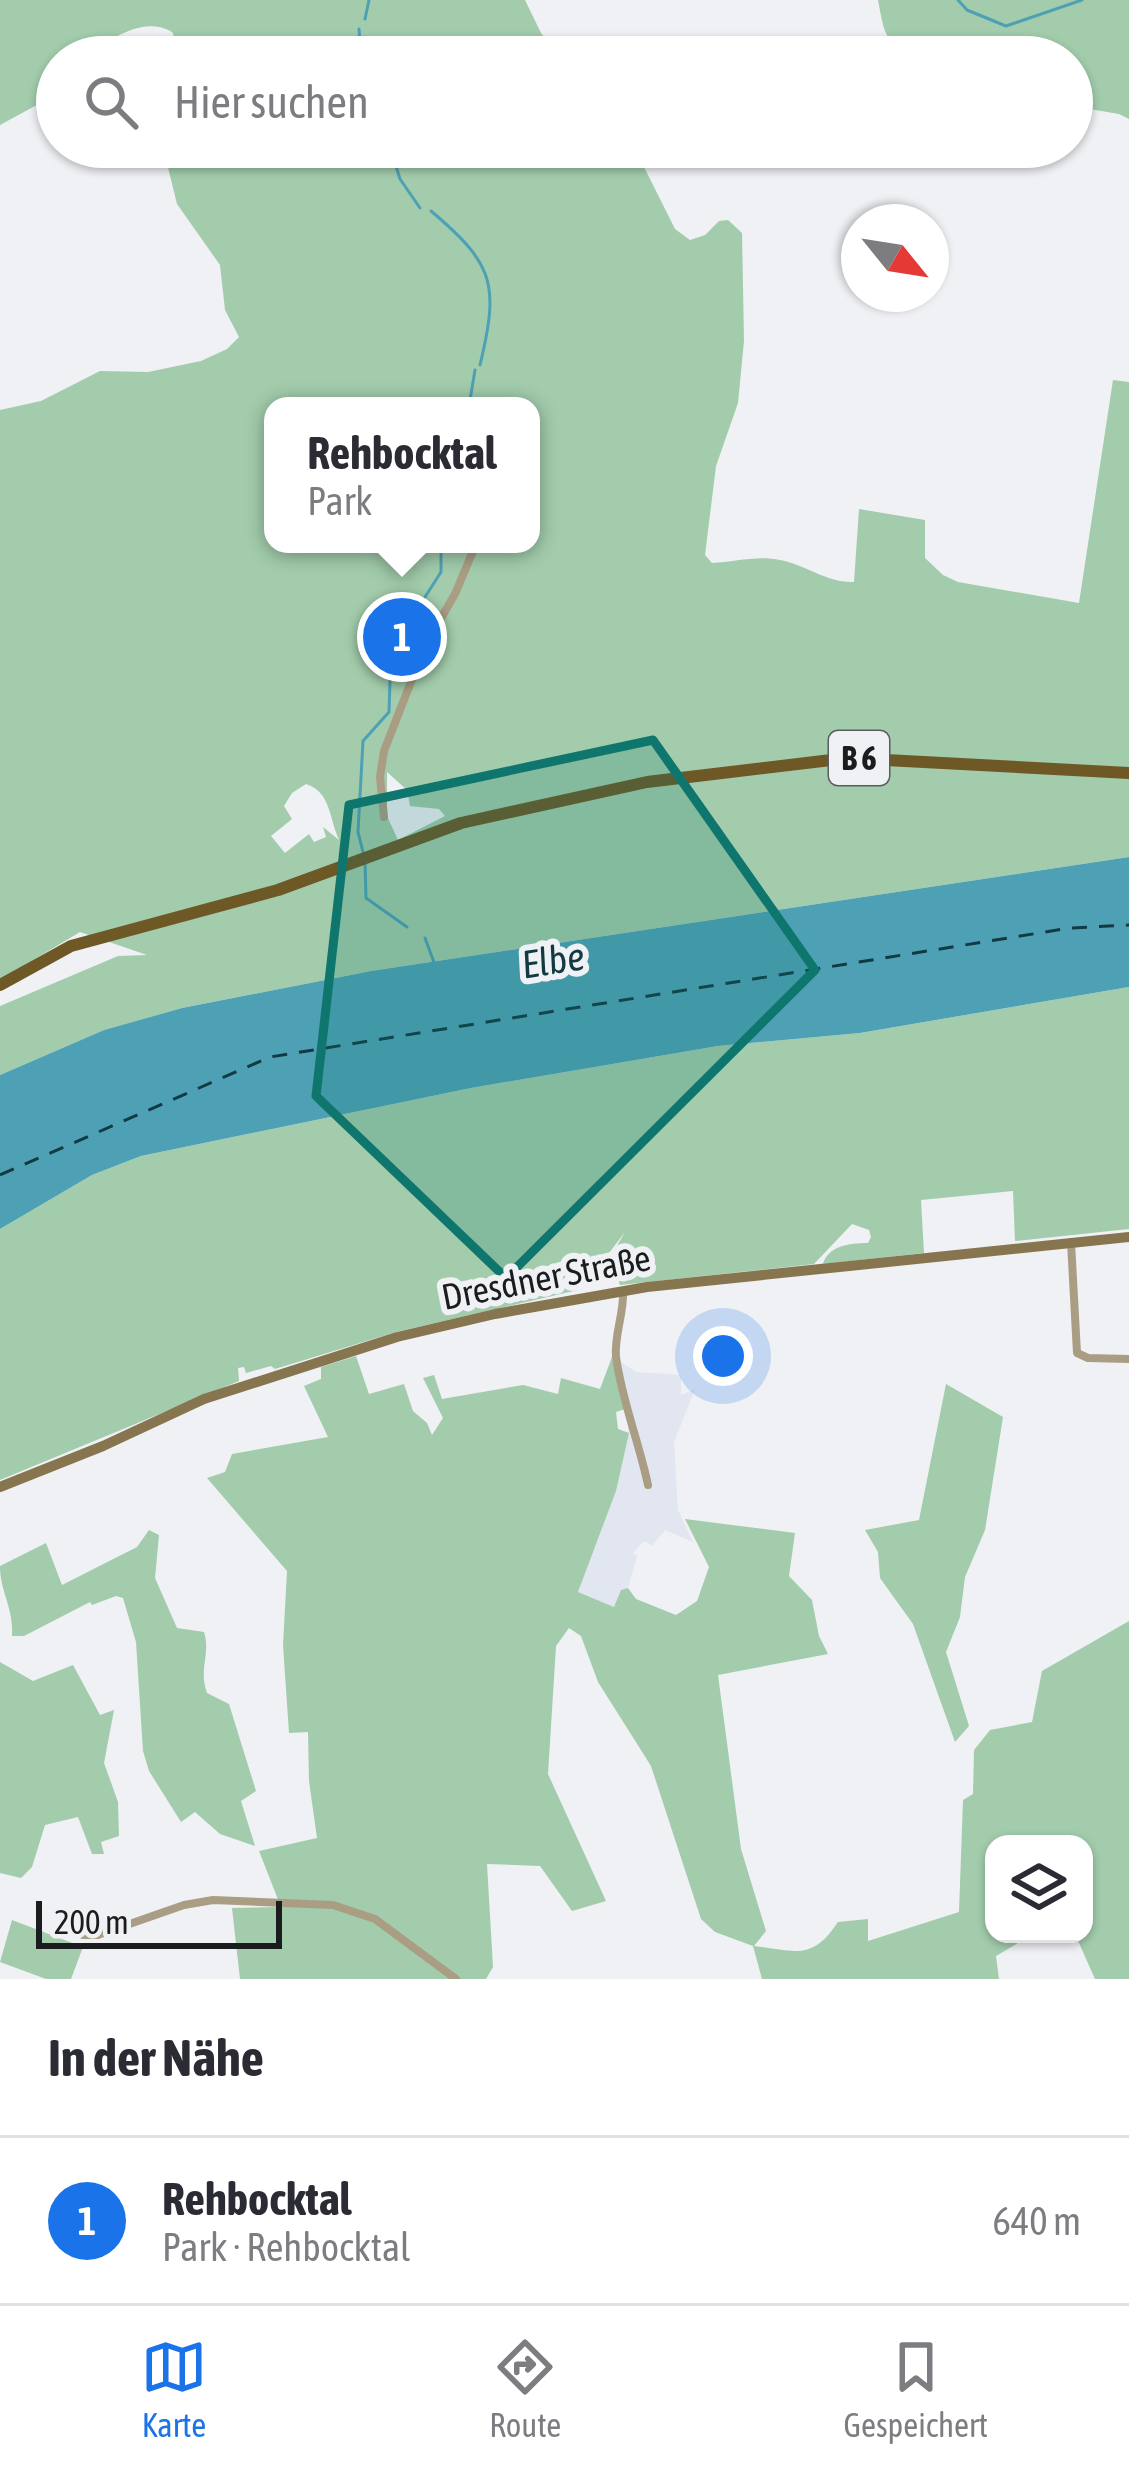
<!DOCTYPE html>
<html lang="de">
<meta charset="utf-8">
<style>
:root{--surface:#fff;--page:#f7f7f7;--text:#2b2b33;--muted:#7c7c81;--line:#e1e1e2;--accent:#1a73e8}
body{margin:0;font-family:"Asap Condensed",sans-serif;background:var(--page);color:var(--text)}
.controls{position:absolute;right:36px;bottom:36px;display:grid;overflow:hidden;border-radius:24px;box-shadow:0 3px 9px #0004}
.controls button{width:108px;height:108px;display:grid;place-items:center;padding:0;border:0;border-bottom:3px solid var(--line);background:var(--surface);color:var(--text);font:60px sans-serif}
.compass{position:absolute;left:841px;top:204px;width:108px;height:108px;border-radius:50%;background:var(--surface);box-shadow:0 3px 9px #0004;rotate:120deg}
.scale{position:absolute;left:36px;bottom:30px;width:246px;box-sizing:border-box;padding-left:12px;border:6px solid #1b1c1d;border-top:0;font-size:33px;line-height:42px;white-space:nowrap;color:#1b1c1d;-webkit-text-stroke:9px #eff1f5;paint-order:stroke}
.you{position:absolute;left:723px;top:1356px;width:42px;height:42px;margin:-30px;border:9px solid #fff;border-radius:50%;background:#1a73e8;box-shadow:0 0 0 18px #1a73e833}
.badge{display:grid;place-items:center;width:78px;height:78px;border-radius:50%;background:var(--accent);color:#fff;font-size:39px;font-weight:700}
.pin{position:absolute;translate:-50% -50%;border:6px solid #fff;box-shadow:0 3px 12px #0006}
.popup{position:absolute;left:264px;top:397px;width:276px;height:156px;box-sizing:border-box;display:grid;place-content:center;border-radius:24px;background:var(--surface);filter:drop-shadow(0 3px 9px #0005);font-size:39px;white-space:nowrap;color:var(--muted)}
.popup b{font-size:45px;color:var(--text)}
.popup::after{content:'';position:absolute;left:50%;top:100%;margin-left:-24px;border:24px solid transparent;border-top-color:var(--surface)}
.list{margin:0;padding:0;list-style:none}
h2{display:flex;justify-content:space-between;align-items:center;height:156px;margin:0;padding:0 48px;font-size:51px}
h2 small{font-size:39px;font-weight:400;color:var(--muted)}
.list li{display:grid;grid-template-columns:78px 1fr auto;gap:36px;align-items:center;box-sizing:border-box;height:168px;padding:0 48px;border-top:3px solid var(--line)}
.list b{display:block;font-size:45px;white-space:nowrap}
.list p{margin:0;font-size:39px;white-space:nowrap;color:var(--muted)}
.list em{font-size:39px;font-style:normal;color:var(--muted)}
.icon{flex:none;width:66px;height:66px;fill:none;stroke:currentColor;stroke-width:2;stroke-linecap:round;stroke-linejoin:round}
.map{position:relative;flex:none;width:1129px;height:1979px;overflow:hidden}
.search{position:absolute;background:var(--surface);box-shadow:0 3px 9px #0004;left:36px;right:36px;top:36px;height:132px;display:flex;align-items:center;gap:30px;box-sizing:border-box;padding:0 42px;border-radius:66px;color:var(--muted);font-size:45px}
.sheet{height:324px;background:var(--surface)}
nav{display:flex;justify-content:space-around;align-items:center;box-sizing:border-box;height:168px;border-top:3px solid var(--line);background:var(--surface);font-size:33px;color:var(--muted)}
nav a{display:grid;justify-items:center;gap:6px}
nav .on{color:var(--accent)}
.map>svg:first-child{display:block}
.built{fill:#e1e6f1}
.green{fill:#a2ccac;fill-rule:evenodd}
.water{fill:#4ea1b5}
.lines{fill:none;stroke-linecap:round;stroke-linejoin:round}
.stream{stroke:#4ea1b5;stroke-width:3}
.ferry{stroke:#123a43;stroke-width:3;stroke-dasharray:15 12;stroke-linecap:butt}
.minor{stroke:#a99d84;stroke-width:8}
.secondary{stroke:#86754f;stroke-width:10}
.primary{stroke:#6d5826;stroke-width:12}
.marked{fill:#0f766e;fill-opacity:0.2;stroke:#0f766e;stroke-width:9;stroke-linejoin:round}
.labels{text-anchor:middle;stroke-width:12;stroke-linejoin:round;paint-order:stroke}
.shield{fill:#eff1f5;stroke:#5b5c5e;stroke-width:3}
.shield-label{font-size:33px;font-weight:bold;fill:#1b1c1d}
.street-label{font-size:36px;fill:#1b1c1d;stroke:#eff1f5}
.water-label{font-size:39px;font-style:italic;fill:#123a43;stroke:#eff1f5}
</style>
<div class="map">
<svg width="1129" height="1979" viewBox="0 0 1129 1979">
<rect width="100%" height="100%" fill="#eff1f5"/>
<polygon class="built" points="618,1360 636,1372 681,1375 681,1395 695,1389 674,1442 678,1510 693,1542 665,1530 652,1546 644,1541 633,1553 637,1556 628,1588 621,1590 614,1607 578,1592 616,1491 628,1433 627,1395"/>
<g class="green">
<path d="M 0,0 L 525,0 L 541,33 L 561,57 L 184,57 L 172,32 C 142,15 112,40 87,54 C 79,58 67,57 57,57 L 57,94 L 0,125 Z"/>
<path d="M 878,0 L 1129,0 L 1129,119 L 1119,114 L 1072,106 L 1072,57 L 918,57 C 883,42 885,35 878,0 Z"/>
<path d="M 163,147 L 634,147 L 675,229 L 690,240 L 705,235 L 719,221 L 728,220 L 742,233 L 744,341 L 738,403 L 716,466 L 705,555 L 712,563 C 735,562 757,555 780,560 C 806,565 827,583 854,582 L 859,509 L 925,520 L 925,558 L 943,575 L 958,582 L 1079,603 L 1113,380 L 1129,382 L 1129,857 L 371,971 L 182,1008 L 104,1030 L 0,1075 L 0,1006 L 118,956 L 147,955 L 80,932 L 0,980 L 0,410 L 41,401 L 100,371 L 148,372 L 201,361 L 227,349 L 239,337 L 225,310 L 220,265 L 177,204 ZM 273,406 L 531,406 L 531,544 L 273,544 ZM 387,772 L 407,790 L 410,806 L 439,809 L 445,816 L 398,840 L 387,816 ZM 306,784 C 331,792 329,818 339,840 L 323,827 L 326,837 L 314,842 L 309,834 L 285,853 L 271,836 L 292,819 L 284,806 L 292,793 Z"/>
<path d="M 1129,987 L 1129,1229 L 1015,1241 L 1013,1191 L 921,1200 L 924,1253 L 823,1264 C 828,1246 849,1243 868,1243 L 871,1237 L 869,1230 L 852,1224 L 814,1264 L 620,1285 L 610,1258 L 625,1232 L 606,1257 L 587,1259 L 579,1267 L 578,1290 L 396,1332 L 275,1369 L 271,1366 L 246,1373 L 244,1367 L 238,1368 L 239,1381 L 0,1480 L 0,1229 L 92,1175 L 141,1156 L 471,1088 L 718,1046 L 860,1033 Z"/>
<path d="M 356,1356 L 369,1394 L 404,1384 L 413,1411 L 427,1423 L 432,1435 L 443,1418 L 423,1378 L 434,1375 L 442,1399 L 523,1385 L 558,1394 L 561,1378 L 600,1389 L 612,1357 L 625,1409 L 616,1412 L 618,1429 L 629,1433 L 616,1491 L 578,1592 L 614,1607 L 621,1590 L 628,1588 L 636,1599 L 676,1615 L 697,1601 L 709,1567 L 685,1519 L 795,1533 L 789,1576 L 812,1600 L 819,1636 L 828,1654 L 718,1675 L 741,1849 L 766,1931 L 754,1946 C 797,1951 812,1961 838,1922 L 868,1919 L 868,1941 L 959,1912 L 963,1800 L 973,1794 L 974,1750 L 990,1730 L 1032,1722 L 1042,1671 L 1129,1621 L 1129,1979 L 1095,1979 L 1075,1934 L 1084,1934 L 1084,1844 L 994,1844 L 994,1934 L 1033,1934 L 996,1956 L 999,1979 L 762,1979 L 753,1946 L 715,1932 L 701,1919 L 651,1766 L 598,1682 L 581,1636 L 569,1628 L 556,1646 L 548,1774 L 606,1901 L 572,1911 L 540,1866 L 487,1864 L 493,1967 L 486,1979 L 240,1979 L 232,1908 L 281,1907 L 259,1851 L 317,1838 L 309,1781 L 308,1732 L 289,1733 L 283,1645 L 287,1571 L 207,1478 L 225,1472 L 232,1454 L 328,1437 L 304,1386 L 321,1379 L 321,1367 Z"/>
<polygon points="946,1384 1003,1417 985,1530 965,1577 960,1617 946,1652 969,1726 955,1742 913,1624 880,1578 878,1552 865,1530 919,1520"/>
<path d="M 149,1530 L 159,1535 L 155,1578 L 177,1628 L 204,1632 C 211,1656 198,1668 207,1693 L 229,1704 L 256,1791 L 241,1801 L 255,1846 L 220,1834 L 195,1812 L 181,1822 L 149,1771 L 143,1751 L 136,1642 L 123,1598 L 116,1596 L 92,1605 L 90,1602 L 24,1636 L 12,1636 C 14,1608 0,1592 0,1566 L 46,1543 L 62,1585 L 137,1547 Z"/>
<polygon points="0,1662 33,1681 73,1665 100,1715 114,1710 104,1763 118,1802 119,1836 101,1842 104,1854 92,1854 78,1817 45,1825 32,1867 21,1878 0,1873"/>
<polygon points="12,1920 83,1947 71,1979 46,1979 0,1962"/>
</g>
<polygon class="water" points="1129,857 1129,987 860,1033 718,1046 471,1088 141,1156 92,1175 0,1229 0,1075 104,1030 182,1008 371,971"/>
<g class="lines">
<g class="stream">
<polyline points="958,0 967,10 1006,26 1082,0"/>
<polyline points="365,19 369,0"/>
<polyline points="359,29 361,57"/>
<polyline points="390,147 400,179 420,208"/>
<path d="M 431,211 C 495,265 499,285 480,365"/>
<polyline points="469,406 475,370"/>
<polyline points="363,852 358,832 363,741 389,712 391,650 441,572 441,544"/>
<polyline points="365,861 366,898 407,927"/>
<polyline points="425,938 435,965"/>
</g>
<polyline class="ferry" points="0,1175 270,1057 1070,928 1129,925"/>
<g class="minor">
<polyline points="384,817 380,777 384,751 425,646 455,594 476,544"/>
<polyline points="1071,1242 1077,1353 1088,1358 1129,1359"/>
<path d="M 623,1292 C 624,1314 614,1335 616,1357 C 622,1401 639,1442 648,1485"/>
<polyline points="83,1935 98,1935 184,1905 213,1900 333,1905 375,1919 456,1979"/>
</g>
<polyline class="secondary" points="0,1487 103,1446 204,1399 397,1337 495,1314 647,1287 1129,1237"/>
<polyline class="primary" points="0,985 71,946 278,890 461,823 647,782 848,758 1129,773"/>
</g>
<path class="marked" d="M 653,740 L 815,970 L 506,1278 L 316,1096 L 349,805 Z"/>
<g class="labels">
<rect class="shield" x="829" y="731" width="60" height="54" rx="9"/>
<g class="shield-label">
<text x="859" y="770">B 6</text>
</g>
<g class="street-label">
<text transform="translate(546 1277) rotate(-11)" y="13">Dresdner Straße</text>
</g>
<g class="water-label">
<text transform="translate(553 960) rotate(-9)" y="14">Elbe</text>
</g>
</g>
</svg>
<div class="controls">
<button><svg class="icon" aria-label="layers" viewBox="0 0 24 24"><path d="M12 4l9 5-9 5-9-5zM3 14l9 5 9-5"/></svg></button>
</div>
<svg class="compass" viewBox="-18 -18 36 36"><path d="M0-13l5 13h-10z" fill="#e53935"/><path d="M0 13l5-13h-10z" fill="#7c7c81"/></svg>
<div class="scale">200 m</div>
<div class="you"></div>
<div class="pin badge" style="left:402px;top:637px">1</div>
<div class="popup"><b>Rehbocktal</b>Park</div>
<div class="search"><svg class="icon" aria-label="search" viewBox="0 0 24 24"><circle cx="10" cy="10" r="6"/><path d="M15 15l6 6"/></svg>Hier suchen</div>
</div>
<section class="sheet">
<h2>In der Nähe<small></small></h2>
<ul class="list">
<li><span class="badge">1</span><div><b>Rehbocktal</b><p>Park · Rehbocktal</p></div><em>640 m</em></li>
</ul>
</section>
<nav>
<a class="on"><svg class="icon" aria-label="map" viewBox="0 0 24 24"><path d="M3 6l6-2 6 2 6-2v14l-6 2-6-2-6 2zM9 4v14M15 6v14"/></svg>Karte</a>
<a><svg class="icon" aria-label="directions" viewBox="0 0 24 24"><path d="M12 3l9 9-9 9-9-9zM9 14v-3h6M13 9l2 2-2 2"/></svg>Route</a>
<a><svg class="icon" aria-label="saved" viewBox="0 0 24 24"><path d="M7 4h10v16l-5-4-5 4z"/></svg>Gespeichert</a>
</nav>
